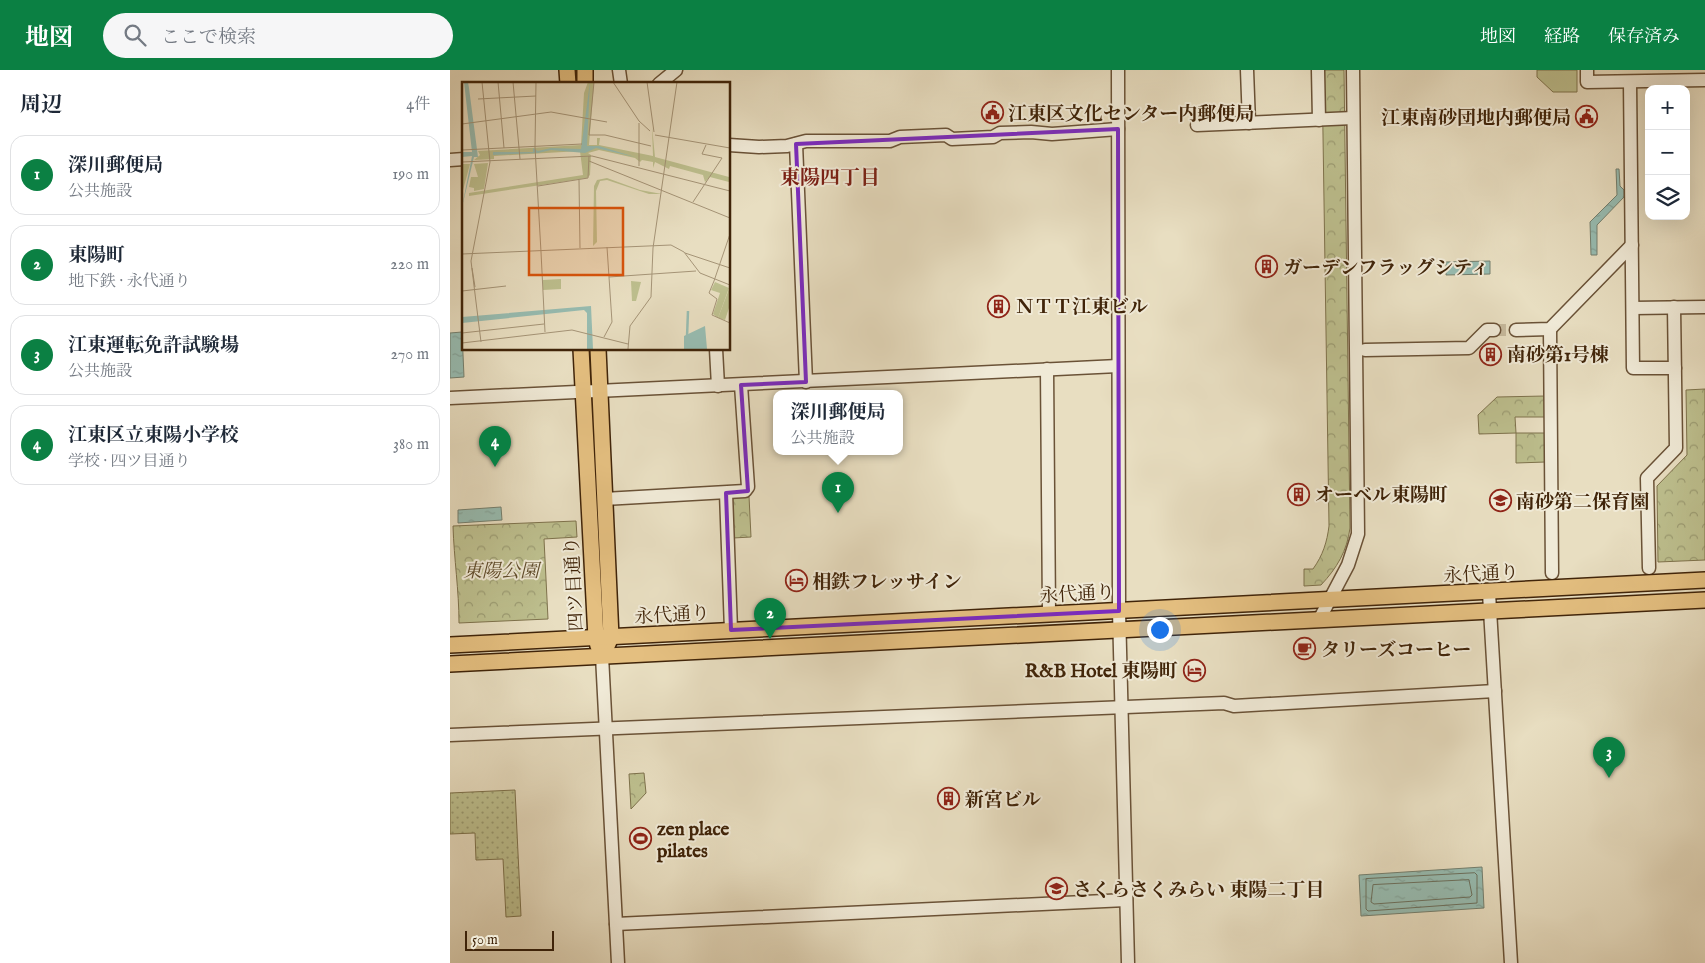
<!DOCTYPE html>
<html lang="ja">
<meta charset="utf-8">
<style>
:root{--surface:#fff;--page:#f6f6f7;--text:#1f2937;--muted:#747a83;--line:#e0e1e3;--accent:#0b8043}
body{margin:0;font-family:"IM FELL English","Noto Serif JP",serif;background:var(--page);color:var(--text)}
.controls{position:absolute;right:15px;top:15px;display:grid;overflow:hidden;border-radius:10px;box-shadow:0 5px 20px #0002}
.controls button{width:45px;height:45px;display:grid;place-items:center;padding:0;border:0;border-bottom:1px solid var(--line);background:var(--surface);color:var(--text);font:25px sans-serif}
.scale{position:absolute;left:15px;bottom:12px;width:89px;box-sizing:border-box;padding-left:5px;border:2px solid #402409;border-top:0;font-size:14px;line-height:18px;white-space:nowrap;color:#402409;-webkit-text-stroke:4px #f0ead7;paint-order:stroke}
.you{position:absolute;left:709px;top:559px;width:18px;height:18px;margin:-12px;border:4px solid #fff;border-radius:50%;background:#1a73e8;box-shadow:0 0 0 8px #1a73e833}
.badge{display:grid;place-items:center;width:32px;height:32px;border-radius:50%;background:var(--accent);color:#fff;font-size:16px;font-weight:700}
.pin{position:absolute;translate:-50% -41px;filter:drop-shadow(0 1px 2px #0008)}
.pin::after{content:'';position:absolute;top:26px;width:18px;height:15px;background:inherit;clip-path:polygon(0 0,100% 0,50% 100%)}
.popup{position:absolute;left:323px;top:320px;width:130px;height:65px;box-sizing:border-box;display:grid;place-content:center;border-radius:10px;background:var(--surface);filter:drop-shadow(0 1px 4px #0005);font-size:16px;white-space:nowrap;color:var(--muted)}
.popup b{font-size:19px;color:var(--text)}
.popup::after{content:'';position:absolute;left:50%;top:100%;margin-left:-10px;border:10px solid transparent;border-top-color:var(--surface)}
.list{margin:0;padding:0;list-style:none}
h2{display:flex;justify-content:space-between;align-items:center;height:65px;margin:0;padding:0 20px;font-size:21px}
h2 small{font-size:16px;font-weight:400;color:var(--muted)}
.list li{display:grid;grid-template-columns:32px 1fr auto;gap:15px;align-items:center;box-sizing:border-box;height:80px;margin:0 10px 10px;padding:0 10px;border:1px solid var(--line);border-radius:15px}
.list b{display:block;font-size:19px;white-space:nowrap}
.list p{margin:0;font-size:16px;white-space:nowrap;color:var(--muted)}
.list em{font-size:16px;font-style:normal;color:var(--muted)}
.icon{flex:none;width:28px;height:28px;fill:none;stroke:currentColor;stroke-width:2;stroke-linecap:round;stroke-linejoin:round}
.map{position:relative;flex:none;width:1255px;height:893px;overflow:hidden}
header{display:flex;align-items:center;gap:30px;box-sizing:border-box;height:70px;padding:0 25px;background:var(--accent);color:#fff}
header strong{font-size:24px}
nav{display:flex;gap:28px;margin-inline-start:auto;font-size:18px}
.search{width:350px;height:45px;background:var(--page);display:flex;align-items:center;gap:12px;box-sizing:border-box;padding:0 18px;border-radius:28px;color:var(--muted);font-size:19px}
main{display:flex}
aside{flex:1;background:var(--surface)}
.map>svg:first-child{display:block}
.grass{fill:url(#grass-dots);stroke:#7e724c}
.forest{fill:url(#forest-crowns);stroke:#7e724c}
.pitch{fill:#bdbf8e;stroke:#7e724c}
.water{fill:url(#water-ripples);stroke:#747f6e}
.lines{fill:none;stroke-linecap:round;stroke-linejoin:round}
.shore{stroke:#6c705d;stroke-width:1}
.minor-tunnel{stroke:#c6b99c;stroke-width:12;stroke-dasharray:12 6;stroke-linecap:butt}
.minor-casing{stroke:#6a5237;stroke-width:15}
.major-casing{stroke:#402409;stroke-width:18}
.minor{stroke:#f0ead7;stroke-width:12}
.major{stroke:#e4bf80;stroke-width:15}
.marked{fill:none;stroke:#7b2cbf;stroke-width:4;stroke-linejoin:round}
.labels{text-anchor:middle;stroke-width:4;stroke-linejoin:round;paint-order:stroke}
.poi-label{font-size:19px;font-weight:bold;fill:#402409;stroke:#f0ead7;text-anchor:start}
.park-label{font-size:19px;font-style:italic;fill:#5f4b2a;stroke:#f0ead7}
.street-label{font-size:19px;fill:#402409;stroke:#f0ead7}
.neighbourhood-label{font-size:20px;font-weight:bold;fill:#7a1f14;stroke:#f0ead7}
.inset-river{fill:none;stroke:#97bcb1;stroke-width:2.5}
.inset-road{fill:none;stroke:#a59477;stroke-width:1}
.view{fill:#d7540c;fill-opacity:0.15;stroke:#d7540c;stroke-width:2.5}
.inset-edge{fill:none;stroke:#402409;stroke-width:2.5}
</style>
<header>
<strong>地図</strong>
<div class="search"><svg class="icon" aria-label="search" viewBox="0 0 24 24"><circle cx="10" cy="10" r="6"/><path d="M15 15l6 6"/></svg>ここで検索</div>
<nav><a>地図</a><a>経路</a><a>保存済み</a></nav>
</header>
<main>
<aside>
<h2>周辺<small>4件</small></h2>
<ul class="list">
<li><span class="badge">1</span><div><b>深川郵便局</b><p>公共施設</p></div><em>190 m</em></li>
<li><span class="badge">2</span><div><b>東陽町</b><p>地下鉄 · 永代通り</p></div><em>220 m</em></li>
<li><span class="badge">3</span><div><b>江東運転免許試験場</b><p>公共施設</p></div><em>270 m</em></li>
<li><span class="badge">4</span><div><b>江東区立東陽小学校</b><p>学校 · 四ツ目通り</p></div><em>380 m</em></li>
</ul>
</aside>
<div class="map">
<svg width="1255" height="893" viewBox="0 0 1255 893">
<defs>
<pattern id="grass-dots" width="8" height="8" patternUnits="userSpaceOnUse" patternTransform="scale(1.25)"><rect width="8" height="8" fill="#bdbf8e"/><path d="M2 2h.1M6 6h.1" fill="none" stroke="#9b9b72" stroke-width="1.8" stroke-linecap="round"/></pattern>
<pattern id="forest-crowns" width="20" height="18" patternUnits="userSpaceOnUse" patternTransform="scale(1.25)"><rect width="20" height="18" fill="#bdbf8e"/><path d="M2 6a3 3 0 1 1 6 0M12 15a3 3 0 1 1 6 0" fill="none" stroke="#9b9b72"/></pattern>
<pattern id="water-ripples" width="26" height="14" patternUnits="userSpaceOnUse" patternTransform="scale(1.25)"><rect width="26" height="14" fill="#97bcb1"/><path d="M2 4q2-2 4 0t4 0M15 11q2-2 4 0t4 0" fill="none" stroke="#83a197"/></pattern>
</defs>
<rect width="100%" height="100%" fill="#e8dec1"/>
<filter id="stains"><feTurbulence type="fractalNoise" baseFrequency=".004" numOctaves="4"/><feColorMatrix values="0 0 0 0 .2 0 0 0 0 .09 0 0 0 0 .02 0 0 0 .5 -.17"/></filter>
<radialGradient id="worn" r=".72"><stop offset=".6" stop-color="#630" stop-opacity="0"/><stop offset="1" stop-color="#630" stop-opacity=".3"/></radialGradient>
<polygon class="grass" points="65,720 71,846 56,847 53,789 26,790 25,763 0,764 0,723"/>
<g class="forest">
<path d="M 872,0 L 894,0 L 900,458 C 897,481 887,498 871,515 L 854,516 L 854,499 L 863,499 C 873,485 877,472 879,456 Z"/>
<polygon points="1255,319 1255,490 1208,492 1207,416 1237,385 1236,320"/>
<polygon points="1095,326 1095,347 1065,347 1066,363 1096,363 1096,392 1066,393 1066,363 1029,364 1028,345 1047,327"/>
<polygon points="299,426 301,467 283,468 281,430 284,427"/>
<path d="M 126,451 L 127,467 L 94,469 L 98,549 L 9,553 C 9,520 4,489 3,456 Z"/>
<polygon points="194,703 196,723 181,739 179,704"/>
</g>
<polygon class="pitch" points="1087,0 1127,0 1127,22 1103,22 1087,7"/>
<g class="water">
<polygon points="1166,99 1169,99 1170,116 1174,120 1174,127 1147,155 1147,185 1141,185 1140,152 1167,125"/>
<polygon points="1040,191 1040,204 996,205 996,192"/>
<polygon points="12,262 14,307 0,308 0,263"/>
<polygon points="51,437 52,450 8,453 8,440"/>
<polygon points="1032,797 1034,838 911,846 909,805"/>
</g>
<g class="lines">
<g class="shore">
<polygon points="1025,803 1027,805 1027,833 918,841 916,839 916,809"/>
<polygon points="1019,810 1022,825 1020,827 924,834 921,832 923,815"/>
</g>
<polyline class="minor-tunnel" points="1044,260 1066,260"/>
<defs>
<g id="minor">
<polyline points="169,0 171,14"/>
<polyline points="668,0 669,541 678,893"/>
<polyline points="797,0 799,53"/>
<polyline points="868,0 869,50"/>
<polyline points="1137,0 1137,12 1255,10"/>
<polyline points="1180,12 1183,298 1225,298"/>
<polyline points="209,14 226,0"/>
<polyline points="747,55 903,48"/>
<polyline points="346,74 356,312"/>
<polyline points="279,75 309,77 337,76 356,71 440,71 450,67 496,65 502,69 543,67 550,63 581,62 602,64 668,59"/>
<polyline points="0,90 14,89"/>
<polyline points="1183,238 1255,237"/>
<polyline points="1100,259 1102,503"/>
<polyline points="1066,260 1100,259 1182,175"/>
<polyline points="266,279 268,316"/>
<polyline points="915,280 1019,278 1037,260 1044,260"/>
<polyline points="597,299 599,544"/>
<polyline points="0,328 668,296"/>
<polyline points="276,423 281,560"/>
<polyline points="154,429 295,421 298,417 291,315"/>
<polyline points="1199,498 1197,408 1226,378 1224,237"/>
<polyline points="1039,523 1061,893"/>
<polyline points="869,550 898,495 908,464 903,0"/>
<polyline points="152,586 168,893"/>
<polyline points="0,665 774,633 784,636 1045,621"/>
<polyline points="166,854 676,830"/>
</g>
<g id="major">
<polyline points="117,0 118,14"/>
<polyline points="135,0 135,14"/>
<polyline points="131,279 146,568 148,576"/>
<polyline points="148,279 161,567 157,576"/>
<polyline points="0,575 1255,510"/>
<polyline points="0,594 1255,530"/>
</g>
</defs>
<use href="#minor" class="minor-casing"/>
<use href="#major" class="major-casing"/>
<use href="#minor" class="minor"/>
<use href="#major" class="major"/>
</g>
<path class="marked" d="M 668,59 L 669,541 L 281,560 L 276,423 L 298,421 L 291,315 L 356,312 L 346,74 Z"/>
<defs>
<symbol id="civic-ring" viewBox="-11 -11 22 22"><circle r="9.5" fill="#f0ead7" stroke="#8f2418" stroke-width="1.5"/><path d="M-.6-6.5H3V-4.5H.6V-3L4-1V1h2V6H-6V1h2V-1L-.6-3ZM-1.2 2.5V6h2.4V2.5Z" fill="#8f2418"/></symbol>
<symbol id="building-ring" viewBox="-11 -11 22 22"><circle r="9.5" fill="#f0ead7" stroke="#8f2418" stroke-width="1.5"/><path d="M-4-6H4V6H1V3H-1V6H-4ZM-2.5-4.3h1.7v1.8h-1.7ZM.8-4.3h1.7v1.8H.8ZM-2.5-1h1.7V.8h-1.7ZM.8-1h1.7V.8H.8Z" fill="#8f2418"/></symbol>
<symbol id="school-ring" viewBox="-11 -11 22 22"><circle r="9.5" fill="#f0ead7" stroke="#8f2418" stroke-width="1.5"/><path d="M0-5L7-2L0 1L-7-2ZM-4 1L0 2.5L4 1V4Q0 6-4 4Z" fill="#8f2418"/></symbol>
<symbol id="hotel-ring" viewBox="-11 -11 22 22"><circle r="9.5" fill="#f0ead7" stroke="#8f2418" stroke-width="1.5"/><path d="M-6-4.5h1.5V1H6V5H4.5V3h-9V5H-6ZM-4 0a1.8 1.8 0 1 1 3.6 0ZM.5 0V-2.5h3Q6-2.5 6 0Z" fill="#8f2418"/></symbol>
<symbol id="cafe-ring" viewBox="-11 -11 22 22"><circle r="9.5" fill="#f0ead7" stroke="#8f2418" stroke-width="1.5"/><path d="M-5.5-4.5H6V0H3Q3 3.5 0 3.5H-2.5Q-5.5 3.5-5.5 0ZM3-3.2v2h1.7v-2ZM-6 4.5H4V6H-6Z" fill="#8f2418"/></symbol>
<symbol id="stadium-ring" viewBox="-11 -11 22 22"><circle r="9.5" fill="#f0ead7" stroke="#8f2418" stroke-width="1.5"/><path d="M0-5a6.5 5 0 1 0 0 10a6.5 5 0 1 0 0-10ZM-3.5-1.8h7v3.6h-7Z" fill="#8f2418"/></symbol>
</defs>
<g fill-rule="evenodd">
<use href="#civic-ring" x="530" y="30" width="25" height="25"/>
<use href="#civic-ring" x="1124" y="34" width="25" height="25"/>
<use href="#building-ring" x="804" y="184" width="25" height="25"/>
<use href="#building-ring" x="536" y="224" width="25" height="25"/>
<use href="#building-ring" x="1028" y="272" width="25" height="25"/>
<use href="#building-ring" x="836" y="412" width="25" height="25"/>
<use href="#school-ring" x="1038" y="418" width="25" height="25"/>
<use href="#hotel-ring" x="334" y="498" width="25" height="25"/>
<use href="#cafe-ring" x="842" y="566" width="25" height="25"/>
<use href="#hotel-ring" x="732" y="588" width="25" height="25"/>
<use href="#building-ring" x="486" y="716" width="25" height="25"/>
<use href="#stadium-ring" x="178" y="756" width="25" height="25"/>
<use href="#school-ring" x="594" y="806" width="25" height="25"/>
</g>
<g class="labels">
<g class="poi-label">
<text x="558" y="50">江東区文化センター内郵便局</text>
<text x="1121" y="54" text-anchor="end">江東南砂団地内郵便局</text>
<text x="833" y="204">ガーデンフラッグシティ</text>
<text x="565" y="243">ＮＴＴ江東ビル</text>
<text x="1057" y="291">南砂第1号棟</text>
<text x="865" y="431">オーベル東陽町</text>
<text x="1066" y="438">南砂第二保育園</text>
<text x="362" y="518">相鉄フレッサイン</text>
<text x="871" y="586">タリーズコーヒー</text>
<text x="728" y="607" text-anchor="end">R&amp;B Hotel 東陽町</text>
<text x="515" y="736">新宮ビル</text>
<text x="207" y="765">zen place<tspan x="207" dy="22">pilates</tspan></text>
<text x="623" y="826">さくらさくみらい 東陽二丁目</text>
</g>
<g class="park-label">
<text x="51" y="507">東陽公園</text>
</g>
<g class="street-label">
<text transform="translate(1031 503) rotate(-3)" y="7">永代通り</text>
<text transform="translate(123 514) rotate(-93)" y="7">四ツ目通り</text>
<text transform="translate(627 523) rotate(-3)" y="7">永代通り</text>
<text transform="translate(222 544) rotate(-3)" y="7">永代通り</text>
</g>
<g class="neighbourhood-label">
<text x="380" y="114">東陽四丁目</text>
</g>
</g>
<g transform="translate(12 12)">
<rect width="268" height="268" fill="#e8dec1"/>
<path d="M 253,200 L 267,206 L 256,236 L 251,232 L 258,211 L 249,208 Z" fill="#bdbf8e"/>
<path d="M 126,0 L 132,0 L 127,63 L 135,63 L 135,56 L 138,56 L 137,63 L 191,74 L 190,45 L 193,75 L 267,95 L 267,100 L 248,95 L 243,100 L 241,93 L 208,84 L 207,87 L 193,80 L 191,86 L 191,80 L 180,78 L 178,80 L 173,76 L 137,68 L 126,71 L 129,73 L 128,93 L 125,96 L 7,114 L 7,111 L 121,93 L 118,69 L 32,74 L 32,77 L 12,78 L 18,73 L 16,69 L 119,63 L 122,11 ZM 26,81 L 22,107 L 12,109 L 12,106 L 7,105 L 9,95 L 16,95 L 12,82 ZM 0,82 L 8,82 L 0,112 ZM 145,96 L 178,108 L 200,112 L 187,112 L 145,98 L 138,99 L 134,109 L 135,160 L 131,164 L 132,104 L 135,98 ZM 99,197 L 99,207 L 81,208 L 81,198 ZM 267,207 L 267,226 L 263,238 L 256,236 Z" fill="#bdbf8e"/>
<path d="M 169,199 L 179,200 L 174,219 L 170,219 Z" fill="#bdbf8e"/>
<path d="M 2,0 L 6,0 L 7,6 L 16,75 L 12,75 L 0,125 L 10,74 L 0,75 L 0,70 L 10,70 ZM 128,0 L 125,64 L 137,64 L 173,75 L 134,66 L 123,71 L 89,68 L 76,71 L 31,73 L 31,70 L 71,70 L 71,66 L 76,69 L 89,66 L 119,67 ZM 129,224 L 131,267 L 125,267 L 125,231 L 122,228 L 0,241 L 0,235 ZM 243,244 L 245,267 L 222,267 L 222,254 Z" fill="#97bcb1"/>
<path class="inset-river" d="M 225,255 L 226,229"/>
<path class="inset-road" d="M 36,0 L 42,66M 51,0 L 58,77M 74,0 L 73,65 L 79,170M 132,0 L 127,53 L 143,53 L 189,64M 151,0 L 177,39 L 188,49M 185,0 L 192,50M 16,17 L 74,14M 0,42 L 89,30 L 145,40M 193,53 L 268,66M 0,68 L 120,62M 127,79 L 268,136M 0,80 L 130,74 L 268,109M 177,84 L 177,41M 117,98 L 118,166M 76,104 L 126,96 L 127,74M 231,120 L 260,76 L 240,72 L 244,63M 79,170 L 83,250M 223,171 L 268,186M 0,172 L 209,163 L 222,170 L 238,191 L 268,203M 10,186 L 13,205M 147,195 L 234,189M 252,199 L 247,211 L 255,217 L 250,233 L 268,241M 252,199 L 268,152M 0,209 L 44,204M 14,220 L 9,179 L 28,80 L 20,0M 14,220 L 19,260M 0,251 L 82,242M 142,255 L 150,240 L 145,165M 0,261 L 110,248 L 166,262M 166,267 L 168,244 L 189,215 L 191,166 L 215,0"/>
<path class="view" d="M 67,126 L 161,126 L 161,193 L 67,193 Z"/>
<rect width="268" height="268" class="inset-edge"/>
</g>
<rect width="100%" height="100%" filter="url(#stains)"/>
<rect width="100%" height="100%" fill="url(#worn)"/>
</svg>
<div class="controls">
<button>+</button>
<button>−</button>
<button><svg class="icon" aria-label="layers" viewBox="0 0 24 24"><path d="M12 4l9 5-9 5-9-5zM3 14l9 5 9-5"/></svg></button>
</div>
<div class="scale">50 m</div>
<div class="you"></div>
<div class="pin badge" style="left:388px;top:443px">1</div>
<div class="popup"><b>深川郵便局</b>公共施設</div>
<div class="pin badge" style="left:320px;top:569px">2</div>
<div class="pin badge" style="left:1159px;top:708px">3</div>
<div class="pin badge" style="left:45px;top:397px">4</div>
</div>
</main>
